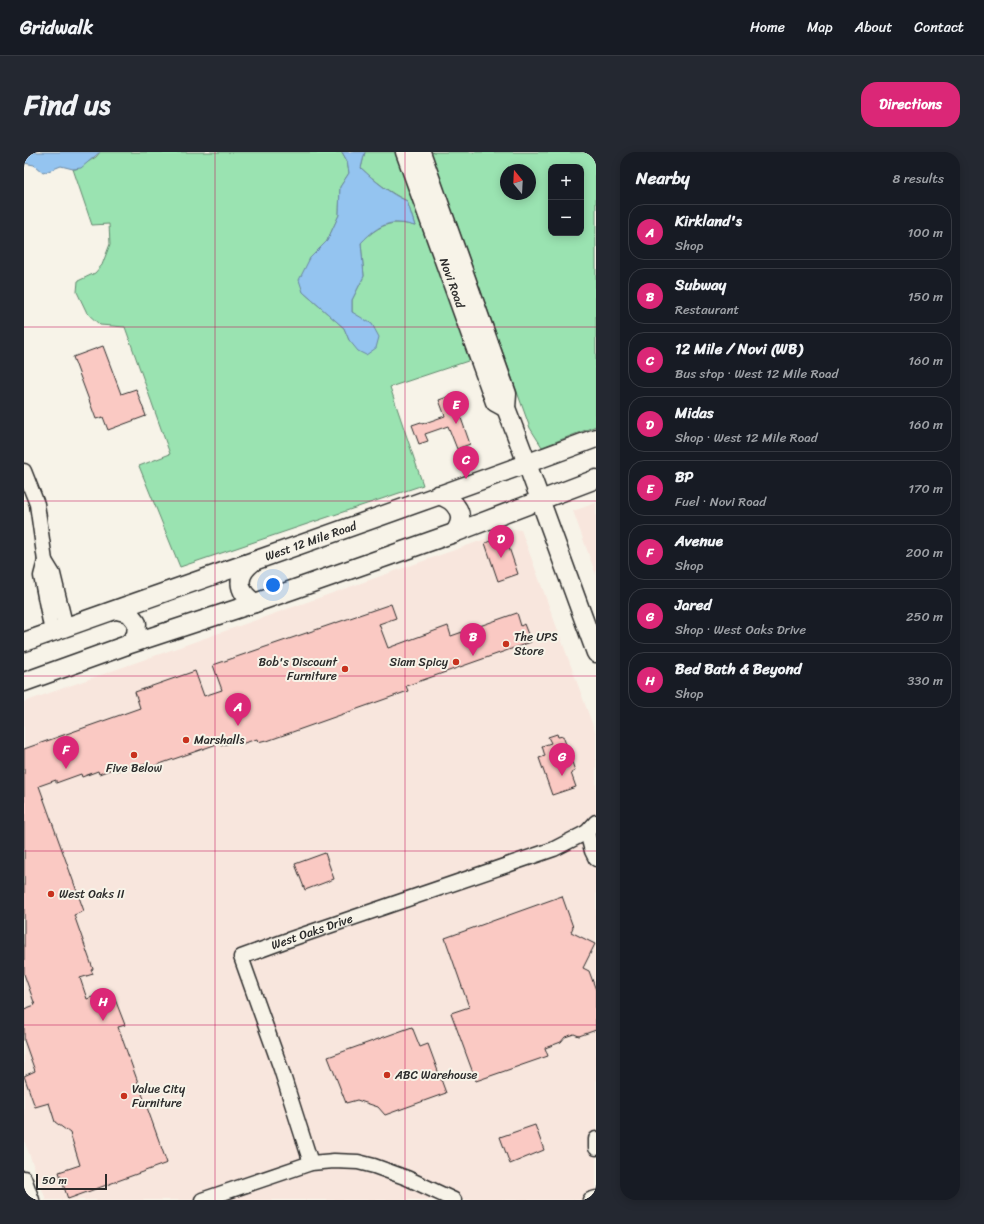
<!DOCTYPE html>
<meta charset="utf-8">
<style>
:root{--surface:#171b24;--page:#242831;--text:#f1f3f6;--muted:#9ea1a6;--line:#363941;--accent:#db2777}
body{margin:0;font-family:Sriracha,sans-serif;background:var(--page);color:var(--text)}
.controls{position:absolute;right:12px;top:12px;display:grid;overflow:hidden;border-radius:8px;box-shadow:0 2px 10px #0003}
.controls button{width:36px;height:36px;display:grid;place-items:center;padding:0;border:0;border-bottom:1px solid var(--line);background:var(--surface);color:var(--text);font:20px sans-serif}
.compass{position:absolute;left:476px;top:12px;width:36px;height:36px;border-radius:50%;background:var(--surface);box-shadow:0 2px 10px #0003;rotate:342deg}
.scale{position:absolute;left:12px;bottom:10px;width:71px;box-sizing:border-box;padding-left:4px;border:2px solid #2b2b2b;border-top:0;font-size:11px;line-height:14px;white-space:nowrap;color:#2b2b2b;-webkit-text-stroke:3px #f7f3e8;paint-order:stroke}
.you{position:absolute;left:249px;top:433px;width:14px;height:14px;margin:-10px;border:3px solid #fff;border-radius:50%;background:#1a73e8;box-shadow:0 0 0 6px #1a73e833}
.badge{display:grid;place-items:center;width:26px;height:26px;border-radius:50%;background:var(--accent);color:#fff;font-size:13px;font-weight:700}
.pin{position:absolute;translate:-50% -33px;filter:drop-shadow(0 1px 2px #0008)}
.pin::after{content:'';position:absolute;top:21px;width:14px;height:12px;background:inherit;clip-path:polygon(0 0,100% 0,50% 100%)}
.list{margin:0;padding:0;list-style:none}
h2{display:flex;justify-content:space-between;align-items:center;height:52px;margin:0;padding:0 16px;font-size:17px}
h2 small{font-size:13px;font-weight:400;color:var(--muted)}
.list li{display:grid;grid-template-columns:26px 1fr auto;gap:12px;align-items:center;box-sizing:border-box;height:56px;margin:0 8px 8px;padding:0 8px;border:1px solid var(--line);border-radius:16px}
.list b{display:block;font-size:15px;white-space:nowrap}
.list p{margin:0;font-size:13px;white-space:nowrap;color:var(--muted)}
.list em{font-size:13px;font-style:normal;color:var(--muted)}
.map{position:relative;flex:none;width:572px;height:1048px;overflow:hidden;border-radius:16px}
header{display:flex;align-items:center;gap:24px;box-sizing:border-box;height:56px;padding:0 20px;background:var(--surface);border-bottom:1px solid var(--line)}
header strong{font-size:19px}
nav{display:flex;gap:22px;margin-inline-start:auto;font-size:14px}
.intro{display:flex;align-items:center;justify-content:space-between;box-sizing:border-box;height:96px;padding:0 24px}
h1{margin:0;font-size:28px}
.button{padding:10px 18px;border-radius:16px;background:var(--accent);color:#fff;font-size:14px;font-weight:700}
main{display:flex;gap:24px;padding:0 24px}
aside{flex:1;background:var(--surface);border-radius:16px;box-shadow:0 2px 10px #0003}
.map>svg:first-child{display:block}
.built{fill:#f8e6dd}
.green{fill:#9ae3b1;stroke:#62876e;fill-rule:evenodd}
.water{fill:#94c4f0;stroke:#6a87a1}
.building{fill:#fac9c3;stroke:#2b2b2b}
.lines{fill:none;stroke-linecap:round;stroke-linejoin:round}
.minor-casing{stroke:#2b2b2b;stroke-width:17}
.major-casing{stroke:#2b2b2b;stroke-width:21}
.minor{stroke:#f7f3e8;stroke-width:14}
.major{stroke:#f7f3e8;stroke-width:18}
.grid{fill:none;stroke:#c2185b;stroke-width:1;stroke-opacity:0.55}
.poi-dot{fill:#c8321e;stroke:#f7f3e8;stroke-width:1.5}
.labels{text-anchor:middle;stroke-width:4;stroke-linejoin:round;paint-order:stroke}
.street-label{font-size:12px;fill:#2b2b2b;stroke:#f7f3e8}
.poi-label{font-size:12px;fill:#2b2b2b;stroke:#f7f3e8;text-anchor:start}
</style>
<header>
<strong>Gridwalk</strong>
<nav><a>Home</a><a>Map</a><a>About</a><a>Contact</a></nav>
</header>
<div class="intro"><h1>Find us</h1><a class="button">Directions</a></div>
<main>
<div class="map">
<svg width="572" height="1048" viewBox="0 0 572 1048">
<rect width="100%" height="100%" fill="#f7f3e8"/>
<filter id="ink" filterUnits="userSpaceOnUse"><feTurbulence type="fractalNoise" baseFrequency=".025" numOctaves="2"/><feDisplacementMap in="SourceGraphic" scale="8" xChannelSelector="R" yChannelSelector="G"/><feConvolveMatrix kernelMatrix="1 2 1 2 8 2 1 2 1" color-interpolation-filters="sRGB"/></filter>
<g filter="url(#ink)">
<g class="built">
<polygon points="572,351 572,423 549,359"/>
<polygon points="490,377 497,378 572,582 572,1048 22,1048 0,988 0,550"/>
</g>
<g class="green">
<path d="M 76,0 L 318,0 L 323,9 L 325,21 L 316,35 L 315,63 L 303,89 L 286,106 L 279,140 L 320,176 L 325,188 L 335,165 L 328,160 L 328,148 L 340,124 L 337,91 C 346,81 360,70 375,71 C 380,71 386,73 391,74 L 383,49 C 366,41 351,29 337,16 L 341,0 L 373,0 L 447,208 L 366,235 L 399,333 L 156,415 L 115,314 L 146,302 L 101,175 L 76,173 L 63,161 L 53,140 L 54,129 L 71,121 L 78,113 L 86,92 L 85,72 L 68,73 L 49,17 L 52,17 L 72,5 Z"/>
<path d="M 407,0 L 572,0 L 572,274 L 518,295 L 506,276 ZM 527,15 L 557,15 L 557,81 L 527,81 ZM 482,18 L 506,18 L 506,42 L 482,42 Z"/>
</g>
<g class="water">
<polygon points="0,0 76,0 57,16 49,17 37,14 19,21 10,13 0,11"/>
<path d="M 318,0 L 341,0 L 337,16 C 351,29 366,42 383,49 L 391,74 C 386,73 381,71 375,71 C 360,69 346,81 337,91 L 340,124 L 328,148 L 328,160 L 348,172 L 355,185 L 352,196 L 342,203 L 334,199 L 325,188 L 320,176 L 279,140 L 275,128 L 286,106 L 303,89 L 315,63 L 316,35 L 325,21 L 323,9 Z"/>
</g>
<g class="building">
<polygon points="79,194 97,242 112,237 122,264 84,278 79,265 72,267 49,205"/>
<polygon points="429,243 446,292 433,297 424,274 401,282 404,289 395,292 388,273 397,270 398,272 421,264 415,248"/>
<polygon points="481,384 494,422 474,429 461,391"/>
<polygon points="367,452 372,466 355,472 364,496 424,474 427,484 493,461 497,474 500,472 507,490 382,534 384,539 243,589 242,588 234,590 233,587 217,592 215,588 197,594 196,591 127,615 125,611 109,616 108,613 92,619 91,616 75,622 74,619 58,625 57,622 32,631 32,628 15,634 60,759 50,763 69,817 67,818 69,822 56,826 63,847 82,840 83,844 89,842 101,873 94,875 143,1011 44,1047 35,1020 56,1013 46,981 31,970 25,951 11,955 0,924 11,919 0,888 0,857 11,853 0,822 0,597 116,556 111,540 171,519 180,544 198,538 189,513"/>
<polygon points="533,582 534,585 539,584 544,598 551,619 547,621 552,635 528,643 515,606 521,604 518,594 527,591 524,585"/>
<polygon points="301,701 310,727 281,738 271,712"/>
<polygon points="538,744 549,775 547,780 571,792 559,816 565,819 572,838 572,878 555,884 550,882 541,885 537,890 521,896 524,904 452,929 427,861 445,855 421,786"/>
<polygon points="388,875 396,895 404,892 422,941 361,963 354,955 333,948 322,951 304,905"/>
<polygon points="511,973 520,998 486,1012 476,985"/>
</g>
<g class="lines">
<defs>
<g id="minor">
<polyline points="0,319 13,352 21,409"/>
<polyline points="28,480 17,424 21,409 29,422 42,476"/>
<polyline points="563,680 568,699 572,707"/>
<polyline points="572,987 572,996"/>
<path id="s1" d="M 287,1011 L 257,917 L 217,805 L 261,789 L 530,697 L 563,680 L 572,670"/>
<polyline points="0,1026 8,1048"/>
<polyline points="178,1048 287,1011 310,1009 334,1010 350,1014 383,1026 430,1048"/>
<polyline points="566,1048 572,1046"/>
</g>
<g id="major">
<path id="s2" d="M 381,0 L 471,250 L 482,256"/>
<polyline points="397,0 483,242 482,256 498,298 572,501"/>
<path d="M 414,343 C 432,348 444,364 430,381"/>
<path d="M 229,410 C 212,423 212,439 231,451"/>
<polyline points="93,458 105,461 113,471 112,484 103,493"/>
<path id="s3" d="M 0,490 C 191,422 382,357 572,286"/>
<polyline points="0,530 103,493 231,451 430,381 572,327"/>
</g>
</defs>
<use href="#minor" class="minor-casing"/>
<use href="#major" class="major-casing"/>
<use href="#minor" class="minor"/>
<use href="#major" class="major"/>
</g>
</g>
<path class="grid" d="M 191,0 L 191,1048M 381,0 L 381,1048M 0,175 L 572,175M 0,349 L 572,349M 0,524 L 572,524M 0,699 L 572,699M 0,873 L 572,873"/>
<g class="poi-dot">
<circle cx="482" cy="492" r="4"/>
<circle cx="432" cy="510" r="4"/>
<circle cx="321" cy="517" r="4"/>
<circle cx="162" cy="588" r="4"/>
<circle cx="110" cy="603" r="4"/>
<circle cx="27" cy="742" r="4"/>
<circle cx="363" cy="923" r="4"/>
<circle cx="100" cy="944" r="4"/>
</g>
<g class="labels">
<g class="street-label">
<text dy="4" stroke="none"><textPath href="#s2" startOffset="139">Novi Road</textPath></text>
<text dy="4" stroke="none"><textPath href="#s3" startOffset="304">West 12 Mile Road</textPath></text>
<text dy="4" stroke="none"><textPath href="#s1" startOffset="293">West Oaks Drive</textPath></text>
</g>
<g class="poi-label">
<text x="490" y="489">The UPS<tspan x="490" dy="14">Store</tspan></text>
<text x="313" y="514" text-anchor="end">Bob's Discount<tspan x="313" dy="14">Furniture</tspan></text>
<text x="424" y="514" text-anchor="end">Siam Spicy</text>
<text x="170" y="592">Marshalls</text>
<text x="110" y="620" text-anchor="middle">Five Below</text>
<text x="35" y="746">West Oaks II</text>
<text x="371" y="927">ABC Warehouse</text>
<text x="108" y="941">Value City<tspan x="108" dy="14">Furniture</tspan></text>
</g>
</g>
</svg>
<div class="controls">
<button>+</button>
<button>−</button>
</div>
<svg class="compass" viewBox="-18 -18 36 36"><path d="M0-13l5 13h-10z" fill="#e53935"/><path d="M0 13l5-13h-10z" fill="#9ea1a6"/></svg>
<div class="scale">50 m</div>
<div class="you"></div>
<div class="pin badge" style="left:214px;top:574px">A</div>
<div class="pin badge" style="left:449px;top:504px">B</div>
<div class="pin badge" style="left:442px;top:327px">C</div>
<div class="pin badge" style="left:477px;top:406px">D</div>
<div class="pin badge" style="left:432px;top:272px">E</div>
<div class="pin badge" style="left:42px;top:617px">F</div>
<div class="pin badge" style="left:538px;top:624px">G</div>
<div class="pin badge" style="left:79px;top:869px">H</div>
</div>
<aside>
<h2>Nearby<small>8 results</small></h2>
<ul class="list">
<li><span class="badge">A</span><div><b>Kirkland's</b><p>Shop</p></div><em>100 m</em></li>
<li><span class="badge">B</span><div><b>Subway</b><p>Restaurant</p></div><em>150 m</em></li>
<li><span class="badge">C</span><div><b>12 Mile / Novi (WB)</b><p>Bus stop · West 12 Mile Road</p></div><em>160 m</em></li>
<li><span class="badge">D</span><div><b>Midas</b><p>Shop · West 12 Mile Road</p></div><em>160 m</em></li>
<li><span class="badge">E</span><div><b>BP</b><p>Fuel · Novi Road</p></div><em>170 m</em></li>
<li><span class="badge">F</span><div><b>Avenue</b><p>Shop</p></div><em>200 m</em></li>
<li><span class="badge">G</span><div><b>Jared</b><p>Shop · West Oaks Drive</p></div><em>250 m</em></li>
<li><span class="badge">H</span><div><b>Bed Bath &amp; Beyond</b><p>Shop</p></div><em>330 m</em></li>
</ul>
</aside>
</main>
